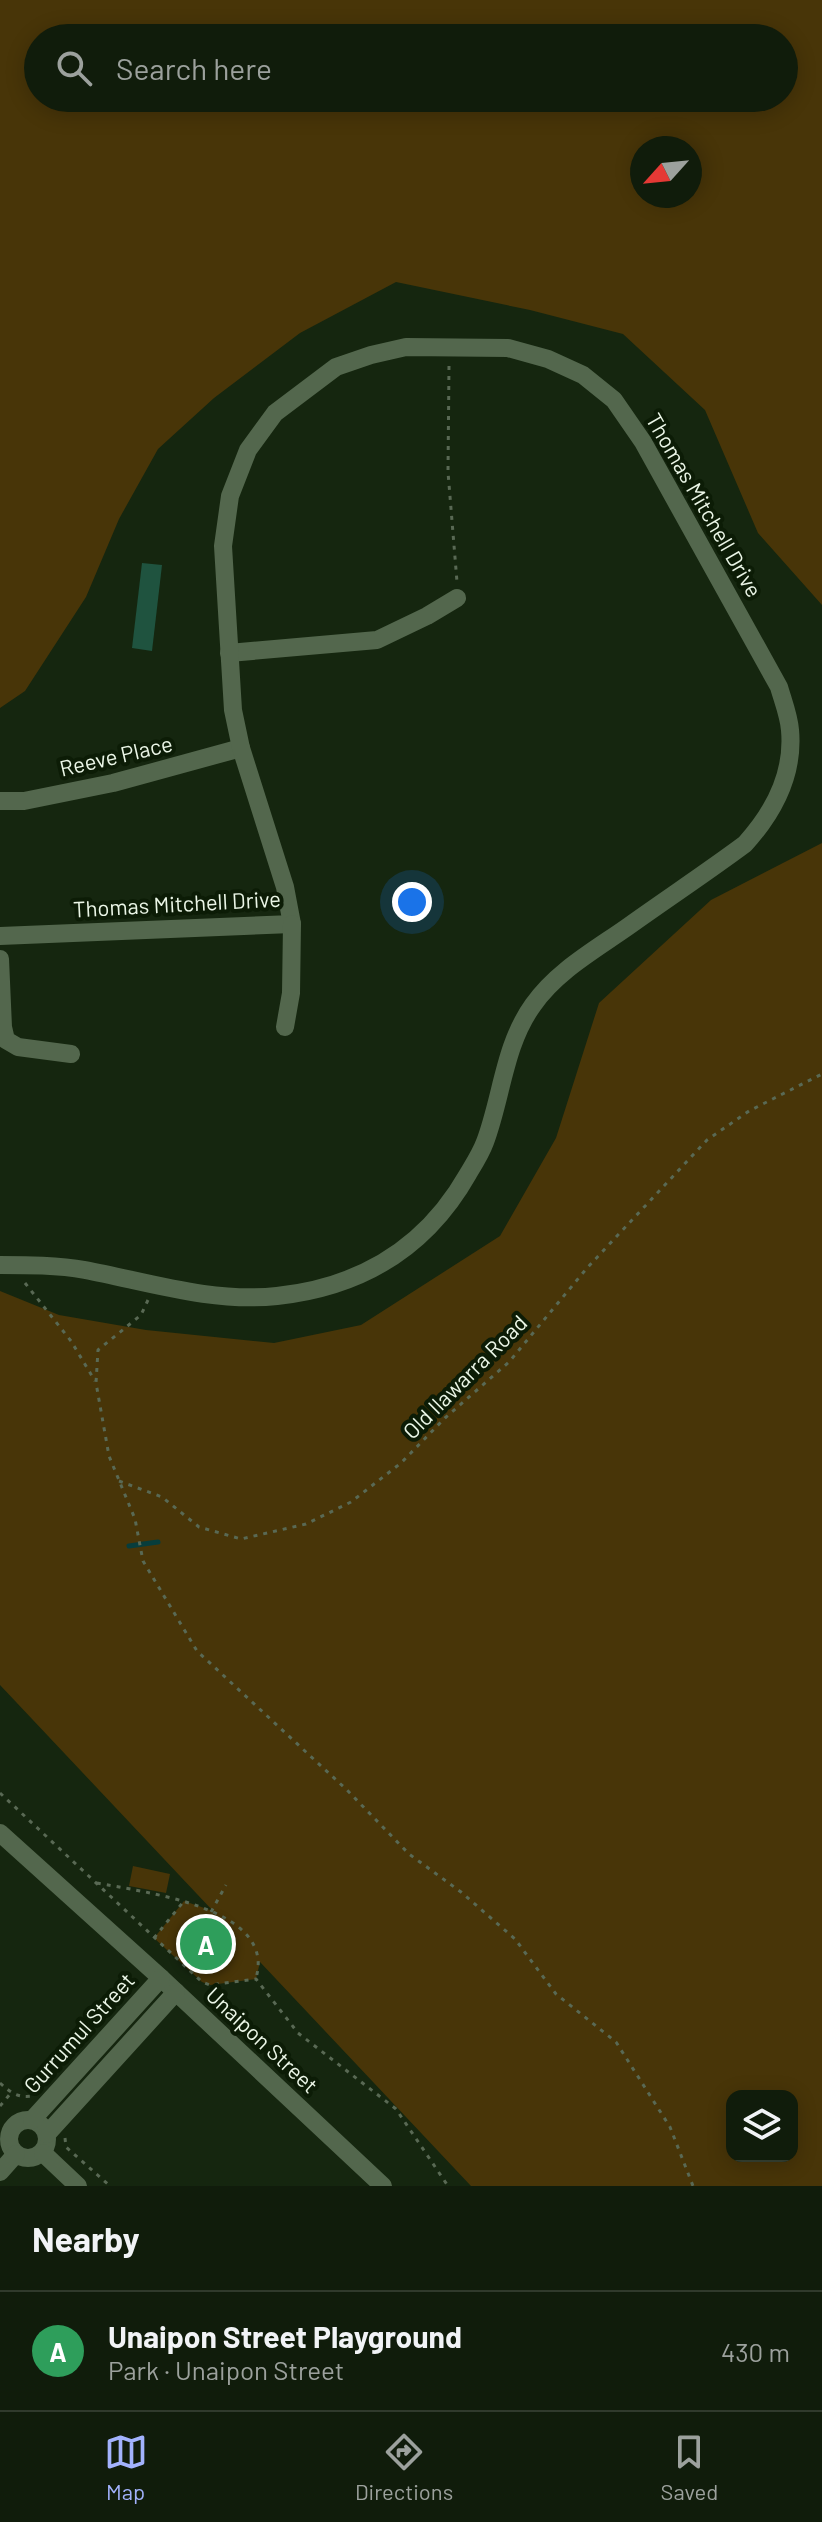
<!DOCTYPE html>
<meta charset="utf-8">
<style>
:root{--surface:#101c0b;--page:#1e2919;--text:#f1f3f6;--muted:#9ca19d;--line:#303a2c;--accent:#a2b2fd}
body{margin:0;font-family:Barlow,sans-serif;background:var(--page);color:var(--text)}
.controls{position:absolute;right:24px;bottom:24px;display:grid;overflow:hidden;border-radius:16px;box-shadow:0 4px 20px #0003}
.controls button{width:72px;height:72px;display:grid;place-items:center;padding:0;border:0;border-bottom:2px solid var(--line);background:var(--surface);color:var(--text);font:40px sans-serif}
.compass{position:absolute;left:630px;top:136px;width:72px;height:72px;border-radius:50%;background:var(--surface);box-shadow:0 4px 20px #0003;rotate:243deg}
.you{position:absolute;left:412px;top:902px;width:28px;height:28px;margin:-20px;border:6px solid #fff;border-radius:50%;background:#1a73e8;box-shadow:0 0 0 12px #1a73e833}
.badge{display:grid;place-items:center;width:52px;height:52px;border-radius:50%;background:var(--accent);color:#fff;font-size:26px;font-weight:700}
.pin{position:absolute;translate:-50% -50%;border:4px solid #fff;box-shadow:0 2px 8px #0006}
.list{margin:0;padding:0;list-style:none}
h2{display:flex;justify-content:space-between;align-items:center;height:104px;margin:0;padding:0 32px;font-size:34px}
h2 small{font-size:26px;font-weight:400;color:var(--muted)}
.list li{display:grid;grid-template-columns:52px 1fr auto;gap:24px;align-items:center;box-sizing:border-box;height:120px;padding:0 32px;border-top:2px solid var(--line)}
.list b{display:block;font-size:30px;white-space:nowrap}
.list p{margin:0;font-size:26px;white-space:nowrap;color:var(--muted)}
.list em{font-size:26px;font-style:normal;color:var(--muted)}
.icon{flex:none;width:44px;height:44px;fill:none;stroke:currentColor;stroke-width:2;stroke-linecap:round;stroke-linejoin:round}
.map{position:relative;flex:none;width:822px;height:2186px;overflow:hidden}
.search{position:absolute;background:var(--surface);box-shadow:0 4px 20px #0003;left:24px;right:24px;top:24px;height:88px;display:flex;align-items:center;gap:20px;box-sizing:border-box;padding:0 28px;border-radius:44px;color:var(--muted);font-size:30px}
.sheet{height:224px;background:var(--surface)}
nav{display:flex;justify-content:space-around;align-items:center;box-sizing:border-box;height:112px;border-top:2px solid var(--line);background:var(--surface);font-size:22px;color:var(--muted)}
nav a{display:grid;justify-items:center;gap:4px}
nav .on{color:var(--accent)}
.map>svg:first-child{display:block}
.green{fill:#483508;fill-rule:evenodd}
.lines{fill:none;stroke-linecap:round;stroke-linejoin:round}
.stream{stroke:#073d3c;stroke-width:5}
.building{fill:#1f533f}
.path{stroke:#596954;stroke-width:3;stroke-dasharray:4 6;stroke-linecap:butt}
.minor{stroke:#53674d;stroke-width:18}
.labels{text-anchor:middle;stroke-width:8;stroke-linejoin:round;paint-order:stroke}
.street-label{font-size:22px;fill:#ebf6e7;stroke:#0c1c06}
</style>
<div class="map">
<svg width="822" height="2186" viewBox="0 0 822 2186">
<rect width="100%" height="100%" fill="#15260f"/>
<g class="green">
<path d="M 0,0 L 822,0 L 822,605 L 758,533 L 705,410 L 623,334 L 530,310 L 396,282 L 300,333 L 214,398 L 158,449 L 119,519 L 86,597 L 25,691 L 0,708 ZM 784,38 L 784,98 L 38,98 L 38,38 ZM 690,148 L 690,196 L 642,196 L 642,148 Z"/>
<path d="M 822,843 L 822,2186 L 471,2186 L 260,1962 L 256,1979 L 210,1985 L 202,1982 L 154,1938 L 184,1901 L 213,1911 L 0,1685 L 0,1291 L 59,1315 L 146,1330 L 274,1343 L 361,1325 L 500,1236 L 556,1138 L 599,1003 L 711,900 ZM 792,2096 L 792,2156 L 732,2156 L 732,2096 Z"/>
<polygon points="133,1866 170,1874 166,1893 129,1886"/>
</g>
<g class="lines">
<polyline class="stream" points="129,1546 158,1542"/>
</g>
<polygon class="building" points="142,563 162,565 152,651 132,648"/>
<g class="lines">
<g class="path">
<polyline points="449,366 448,472 457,582"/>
<polyline points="25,1283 71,1341 95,1381"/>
<polyline points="148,1300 141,1315 98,1350 96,1383 109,1456 135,1519 143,1561 197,1651 347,1790 409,1854 461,1892 515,1939 556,1994 616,2042 670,2127 693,2186"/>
<polyline points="119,1481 162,1497 199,1527 241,1539 306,1524 351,1502 401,1463 445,1418 509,1362 587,1268 707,1140 749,1111 822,1074"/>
<polyline points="0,1793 202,1982 210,1985 256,1979 298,2033 396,2109 448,2186"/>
<path d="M 97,1883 C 142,1892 277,1907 256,1978"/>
<polyline points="211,1912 226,1885"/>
<polyline points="154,1938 184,1901"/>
<path d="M 0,2083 C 10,2092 17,2098 32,2096"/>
<polyline points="0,2106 11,2093"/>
<polyline points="65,2138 66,2147 110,2186"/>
</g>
<g class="minor">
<polyline points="229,653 377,640 427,616 457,598"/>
<polyline points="0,801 24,801 113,783 241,748"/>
<path d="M 0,936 L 292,924 L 285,887 L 241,748 L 233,710 L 223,546 L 230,496 L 248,450 L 275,413 L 336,367 L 371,355 L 406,347 L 508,348 L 548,359 L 583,375 L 614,400 L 643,442 L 779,687 C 783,701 789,716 790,730 C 794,774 774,812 745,844 C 706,873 665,900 626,928 C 593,951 556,972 533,1005 C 504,1045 502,1097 485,1142 C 481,1153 474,1164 468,1174 C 426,1248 361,1287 277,1296 C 212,1303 148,1282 85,1270 C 58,1265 27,1265 0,1265"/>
<polyline points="0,959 3,1027 6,1040 18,1047 71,1054"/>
<polyline points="285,1027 291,993 292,924"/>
<polyline points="0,1833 161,1978 383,2186"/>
<circle cx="28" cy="2139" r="19"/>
<polyline points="32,2120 161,1978"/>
<polyline points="47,2134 176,1992"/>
<polyline points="43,2153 78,2186"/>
<polyline points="0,2172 16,2154"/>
</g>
</g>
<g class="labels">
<g class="street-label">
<text transform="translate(704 505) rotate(60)" y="8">Thomas Mitchell Drive</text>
<text transform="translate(116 756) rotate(-13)" y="8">Reeve Place</text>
<text transform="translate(177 904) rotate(-3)" y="8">Thomas Mitchell Drive</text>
<text transform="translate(465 1377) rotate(-45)" y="8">Old Ilawarra Road</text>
<text transform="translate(79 2033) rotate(-48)" y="8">Gurrumul Street</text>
<text transform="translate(262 2040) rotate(43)" y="8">Unaipon Street</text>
</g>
</g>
</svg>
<div class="controls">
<button><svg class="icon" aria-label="layers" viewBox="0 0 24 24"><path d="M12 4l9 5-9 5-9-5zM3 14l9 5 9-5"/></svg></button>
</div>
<svg class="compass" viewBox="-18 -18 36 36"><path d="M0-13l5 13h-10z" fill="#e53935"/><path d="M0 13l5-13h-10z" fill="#9ca19d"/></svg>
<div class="you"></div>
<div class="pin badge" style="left:206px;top:1944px;background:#2e9e5b">A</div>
<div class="search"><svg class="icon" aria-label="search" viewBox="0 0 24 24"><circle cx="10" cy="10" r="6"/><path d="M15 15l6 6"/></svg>Search here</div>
</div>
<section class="sheet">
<h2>Nearby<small></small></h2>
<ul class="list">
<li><span class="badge" style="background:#2e9e5b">A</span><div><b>Unaipon Street Playground</b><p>Park · Unaipon Street</p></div><em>430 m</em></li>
</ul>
</section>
<nav>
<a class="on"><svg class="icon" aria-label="map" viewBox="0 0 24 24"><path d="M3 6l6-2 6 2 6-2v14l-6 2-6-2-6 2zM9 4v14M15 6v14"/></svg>Map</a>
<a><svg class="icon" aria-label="directions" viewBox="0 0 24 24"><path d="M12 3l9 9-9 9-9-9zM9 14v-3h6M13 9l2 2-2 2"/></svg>Directions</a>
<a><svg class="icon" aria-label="saved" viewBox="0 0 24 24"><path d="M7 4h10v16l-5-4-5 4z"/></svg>Saved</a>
</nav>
